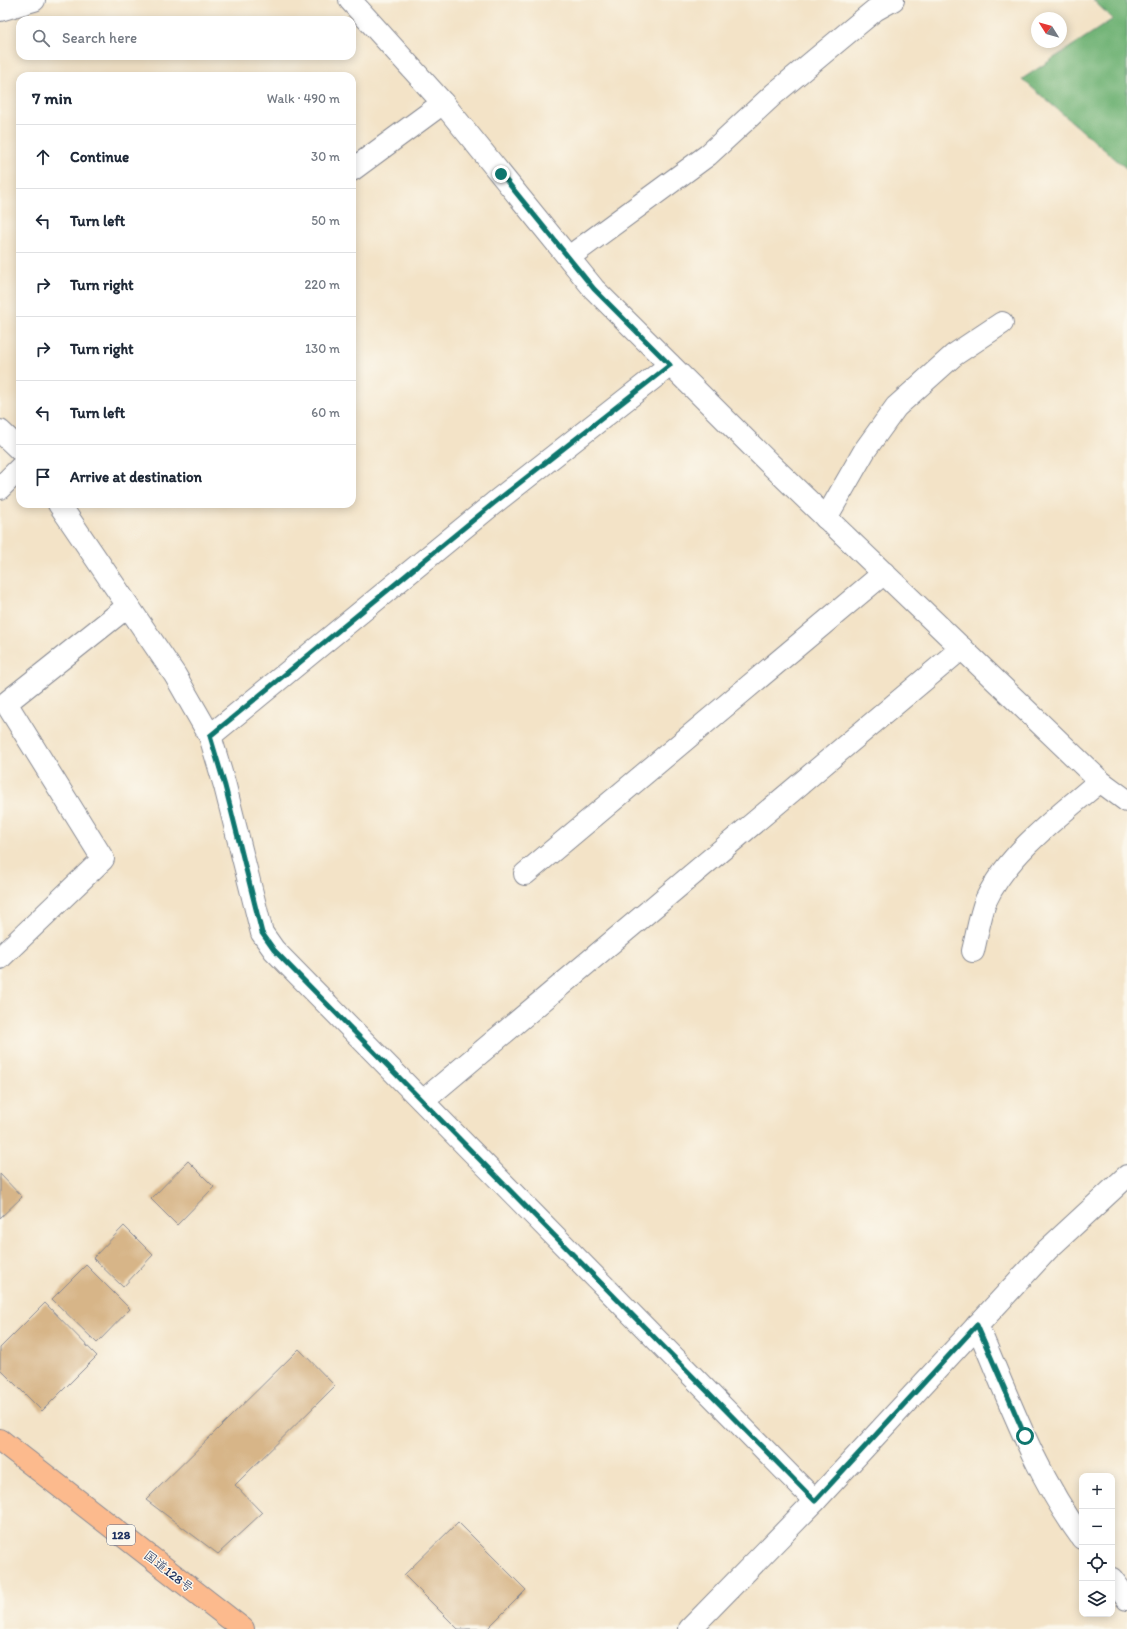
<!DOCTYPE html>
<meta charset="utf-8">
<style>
:root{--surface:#fff;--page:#f2f2f3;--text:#1f2937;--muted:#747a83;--line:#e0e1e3}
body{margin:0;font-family:Itim,"Klee One",sans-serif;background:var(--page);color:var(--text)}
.controls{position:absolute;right:12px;bottom:12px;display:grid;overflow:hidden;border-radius:8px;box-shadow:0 2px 10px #0003}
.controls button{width:36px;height:36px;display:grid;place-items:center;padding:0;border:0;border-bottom:1px solid var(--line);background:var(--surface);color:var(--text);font:20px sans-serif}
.compass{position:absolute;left:1031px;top:12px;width:36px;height:36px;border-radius:50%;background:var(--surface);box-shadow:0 2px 10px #0003;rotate:307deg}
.stop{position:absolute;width:12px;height:12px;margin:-9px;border:3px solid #0f766e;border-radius:50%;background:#fff}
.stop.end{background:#0f766e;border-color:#fff;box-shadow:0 1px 4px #0008}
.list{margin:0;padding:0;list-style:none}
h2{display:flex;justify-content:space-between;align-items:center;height:52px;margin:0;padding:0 16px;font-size:17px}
h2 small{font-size:13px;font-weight:400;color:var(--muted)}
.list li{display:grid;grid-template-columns:26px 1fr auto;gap:12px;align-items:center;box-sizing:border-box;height:64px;padding:0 16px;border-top:1px solid var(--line)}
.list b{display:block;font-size:15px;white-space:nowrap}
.list em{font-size:13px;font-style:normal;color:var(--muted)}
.icon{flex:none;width:22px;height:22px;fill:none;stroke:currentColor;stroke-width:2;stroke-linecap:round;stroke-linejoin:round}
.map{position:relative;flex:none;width:1127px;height:1629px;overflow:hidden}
.search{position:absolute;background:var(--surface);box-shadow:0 2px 10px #0003;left:16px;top:16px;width:340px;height:44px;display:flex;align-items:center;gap:10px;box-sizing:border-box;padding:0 14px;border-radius:12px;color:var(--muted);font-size:15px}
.panel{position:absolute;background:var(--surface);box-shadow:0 2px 10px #0003;left:16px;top:72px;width:340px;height:436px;border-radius:12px}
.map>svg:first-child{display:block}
.forest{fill:#72b477;stroke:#46726a}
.building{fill:#d7b588}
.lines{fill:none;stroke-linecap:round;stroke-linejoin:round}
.minor-casing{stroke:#878992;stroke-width:24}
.trunk-casing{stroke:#878992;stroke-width:24}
.minor{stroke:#fff;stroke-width:22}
.trunk{stroke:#fcba8d;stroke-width:22}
.route{stroke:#0f766e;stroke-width:5}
.labels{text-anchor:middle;stroke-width:3;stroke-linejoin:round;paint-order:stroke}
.shield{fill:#fbf7ec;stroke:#5e6b89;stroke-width:1}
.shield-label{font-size:12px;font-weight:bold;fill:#1b2f5e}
.street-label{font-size:13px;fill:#1b2f5e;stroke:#fbf7ec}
</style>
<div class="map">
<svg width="1127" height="1629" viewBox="0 0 1127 1629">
<rect width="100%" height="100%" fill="#fbf7ec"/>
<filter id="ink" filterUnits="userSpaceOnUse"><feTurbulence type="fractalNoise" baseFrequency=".025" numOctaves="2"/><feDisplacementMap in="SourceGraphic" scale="8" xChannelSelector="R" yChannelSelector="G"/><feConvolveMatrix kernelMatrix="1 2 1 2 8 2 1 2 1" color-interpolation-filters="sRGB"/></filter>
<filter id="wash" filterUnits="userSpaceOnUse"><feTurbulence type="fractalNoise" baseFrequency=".012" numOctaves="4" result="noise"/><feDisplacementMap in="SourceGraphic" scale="16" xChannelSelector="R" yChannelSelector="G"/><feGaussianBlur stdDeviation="0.9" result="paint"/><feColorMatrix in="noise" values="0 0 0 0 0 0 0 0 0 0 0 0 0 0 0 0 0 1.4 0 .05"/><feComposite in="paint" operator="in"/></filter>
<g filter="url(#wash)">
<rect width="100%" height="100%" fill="#f3e3c7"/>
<polygon class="forest" points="1093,0 1127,0 1127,169 1022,79 1113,19"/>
<g id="blocks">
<g class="building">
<polygon points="188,1161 214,1187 177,1225 151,1199"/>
<polygon points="0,1174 22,1197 0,1218"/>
<polygon points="124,1226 153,1255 123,1287 93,1258"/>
<polygon points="86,1265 130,1309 97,1343 52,1299"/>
<polygon points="45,1303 97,1356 42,1411 0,1369 0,1348"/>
<polygon points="299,1349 335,1386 235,1485 262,1513 218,1554 146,1500"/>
<polygon points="458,1522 526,1590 487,1629 458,1629 404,1575"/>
</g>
</g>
</g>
<g filter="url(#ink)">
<use href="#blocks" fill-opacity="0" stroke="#878992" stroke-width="1"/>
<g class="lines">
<defs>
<g id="minor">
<polyline points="350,0 443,103 594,289 768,462 1100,781 1127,801"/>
<polyline points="0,10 34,0"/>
<polyline points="352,170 443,103"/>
<polyline points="569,257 708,155 774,94 875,10 893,0"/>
<polyline points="0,431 20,450"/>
<polyline points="0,488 20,468"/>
<polyline points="59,504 175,675 210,736 225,786 262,933 274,950 815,1501"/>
<polyline points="826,518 865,450 896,407 954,355 1002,323"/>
<polyline points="210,736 494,503 670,365"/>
<polyline points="525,874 884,573"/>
<path d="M 973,951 C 977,935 980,915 986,900 C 1008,853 1061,814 1100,781"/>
<polyline points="0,958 103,859 6,703 128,606"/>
<polyline points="423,1101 962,648"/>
<path d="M 977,1325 C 1008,1397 1035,1474 1082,1538"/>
<polyline points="1112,1579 1127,1599"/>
<polyline points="690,1629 815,1501 1047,1250 1127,1176"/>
</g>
<polyline id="trunk" points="0,1440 243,1629"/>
</defs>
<use href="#minor" class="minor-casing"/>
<use href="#trunk" class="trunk-casing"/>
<use href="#minor" class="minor"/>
<use href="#trunk" class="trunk"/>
</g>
</g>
<g class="lines" filter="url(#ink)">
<polyline class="route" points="501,174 594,289 670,365 494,503 210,736 225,786 262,933 274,950 815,1501 977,1325 1025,1436"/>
</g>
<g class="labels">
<rect class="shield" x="107" y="1525" width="28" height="20" rx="3"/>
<g class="shield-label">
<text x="121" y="1539">128</text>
</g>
<g class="street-label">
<text transform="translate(169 1571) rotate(38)" y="5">国道128号</text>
</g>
</g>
</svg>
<div class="controls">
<button>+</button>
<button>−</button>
<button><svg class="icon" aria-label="locate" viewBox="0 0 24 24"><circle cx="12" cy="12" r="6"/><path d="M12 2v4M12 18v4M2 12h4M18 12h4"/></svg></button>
<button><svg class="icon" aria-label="layers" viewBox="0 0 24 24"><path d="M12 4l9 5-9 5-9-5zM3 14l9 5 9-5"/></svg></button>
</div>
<svg class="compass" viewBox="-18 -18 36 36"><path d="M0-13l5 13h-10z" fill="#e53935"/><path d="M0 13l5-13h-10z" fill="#747a83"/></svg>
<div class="stop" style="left:1025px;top:1436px"></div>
<div class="stop end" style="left:501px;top:174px"></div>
<div class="search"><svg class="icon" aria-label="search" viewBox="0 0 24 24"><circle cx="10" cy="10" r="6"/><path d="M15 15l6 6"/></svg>Search here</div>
<section class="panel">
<h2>7 min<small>Walk · 490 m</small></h2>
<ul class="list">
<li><svg class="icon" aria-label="ahead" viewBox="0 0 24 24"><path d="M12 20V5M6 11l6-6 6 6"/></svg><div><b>Continue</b></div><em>30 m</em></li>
<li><svg class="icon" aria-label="left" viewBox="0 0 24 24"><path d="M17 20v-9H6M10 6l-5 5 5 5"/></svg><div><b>Turn left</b></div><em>50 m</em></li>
<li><svg class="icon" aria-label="right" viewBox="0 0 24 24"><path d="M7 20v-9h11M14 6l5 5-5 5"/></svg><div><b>Turn right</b></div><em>220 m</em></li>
<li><svg class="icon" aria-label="right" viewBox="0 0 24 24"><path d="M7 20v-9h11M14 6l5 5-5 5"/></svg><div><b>Turn right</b></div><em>130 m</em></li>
<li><svg class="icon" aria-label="left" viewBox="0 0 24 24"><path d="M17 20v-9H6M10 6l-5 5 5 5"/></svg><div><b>Turn left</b></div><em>60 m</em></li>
<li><svg class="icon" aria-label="arrive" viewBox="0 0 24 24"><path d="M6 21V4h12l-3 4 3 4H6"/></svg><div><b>Arrive at destination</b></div></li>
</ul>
</section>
</div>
